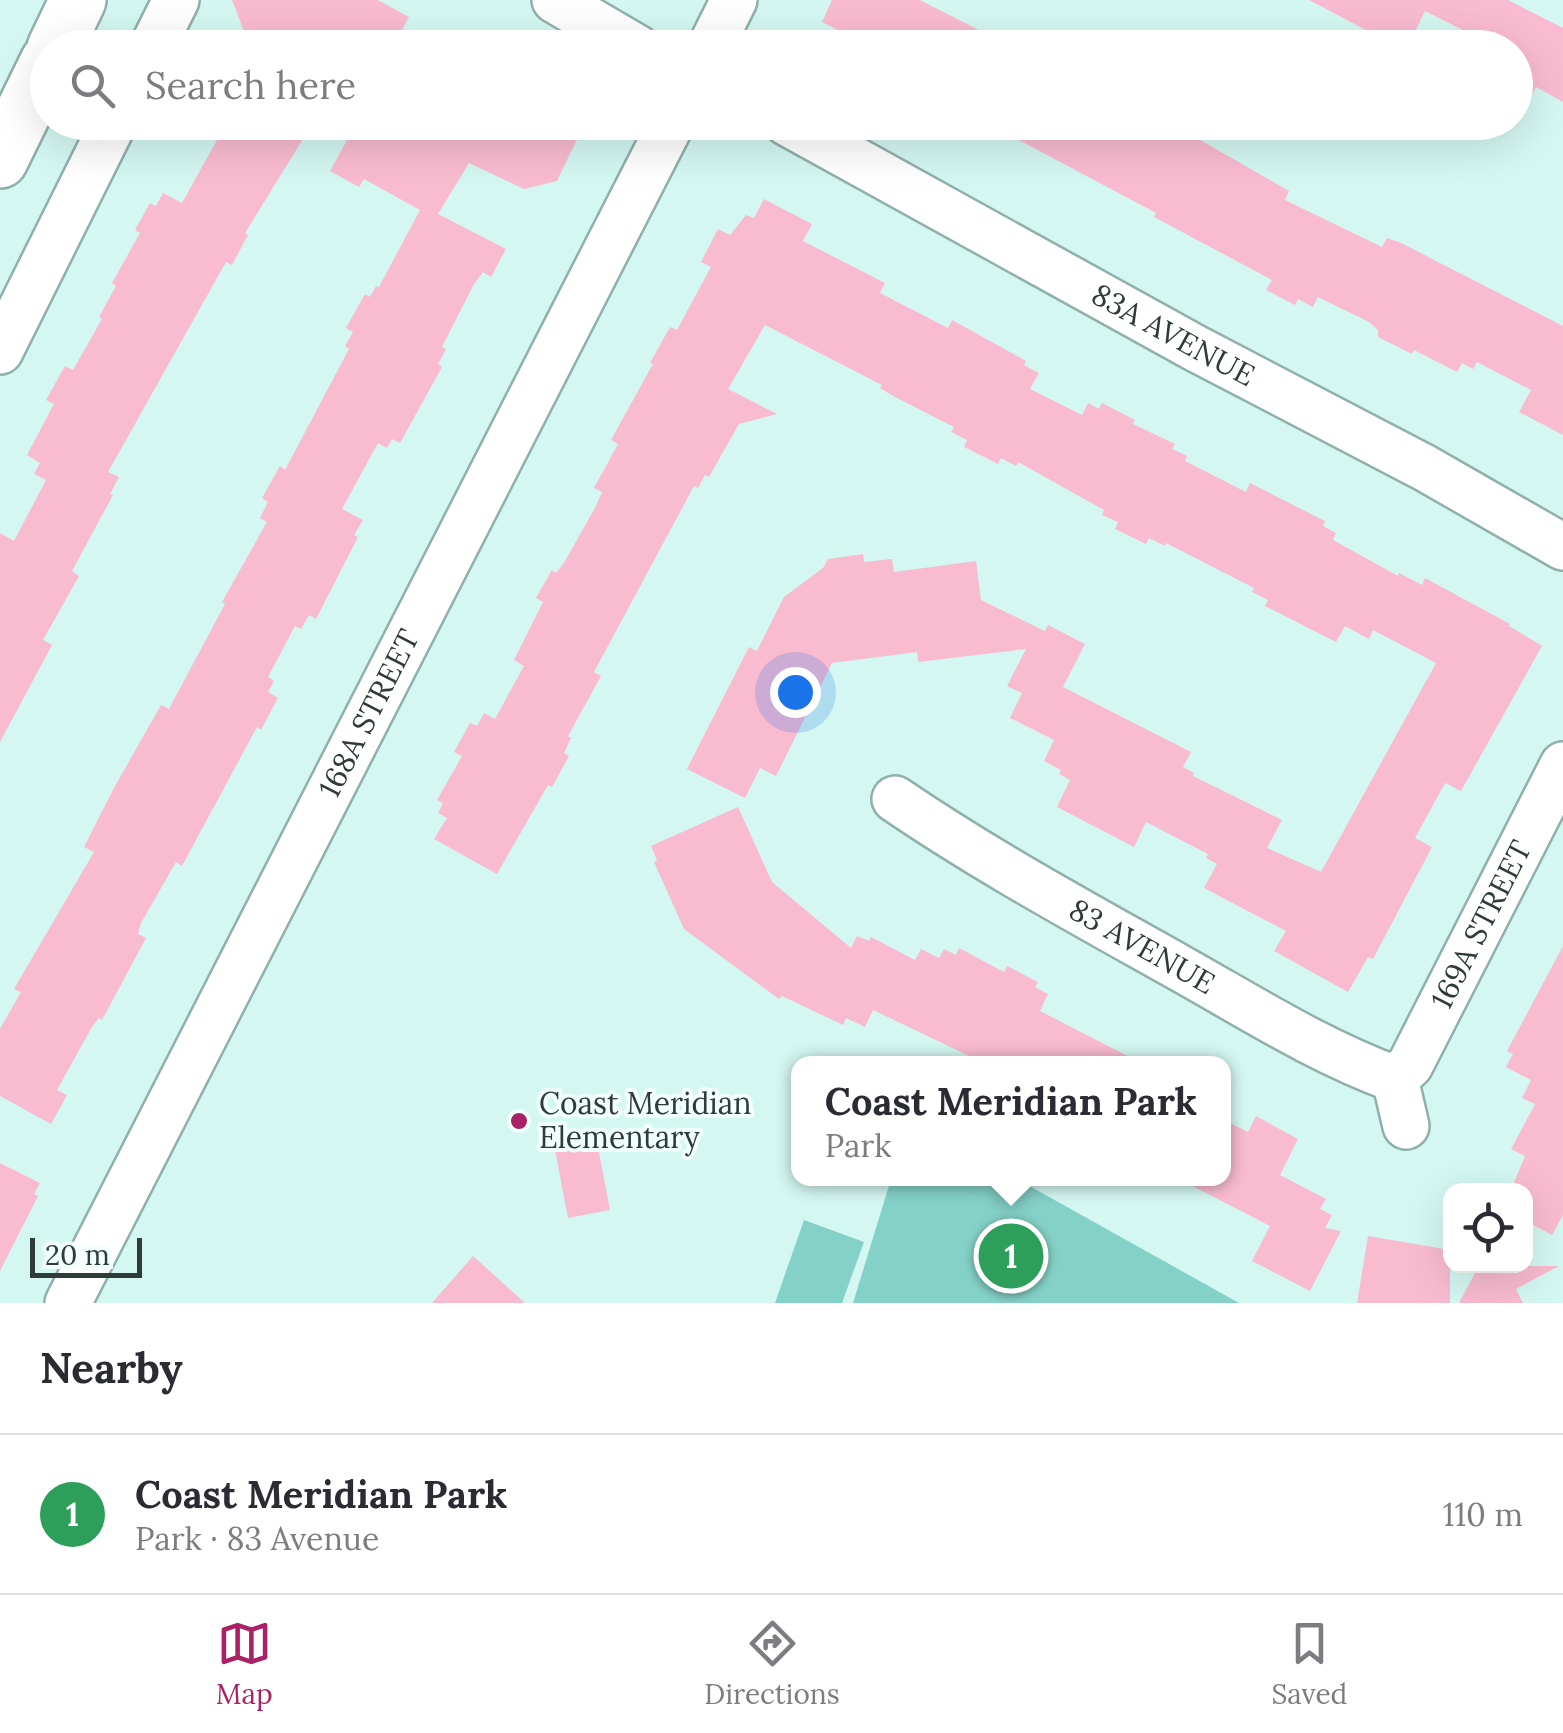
<!DOCTYPE html>
<meta charset="utf-8">
<style>
:root{--surface:#fff;--page:#f7f7f7;--text:#2b2b33;--muted:#7c7c81;--line:#e1e1e2;--accent:#aa2165}
body{margin:0;font-family:Lora,serif;background:var(--page);color:var(--text)}
.controls{position:absolute;right:30px;bottom:30px;display:grid;overflow:hidden;border-radius:20px;box-shadow:0 10px 40px #0002}
.controls button{width:90px;height:90px;display:grid;place-items:center;padding:0;border:0;border-bottom:2px solid var(--line);background:var(--surface);color:var(--text);font:50px sans-serif}
.scale{position:absolute;left:30px;bottom:25px;width:112px;box-sizing:border-box;padding-left:10px;border:5px solid #2e3b39;border-top:0;font-size:28px;line-height:35px;white-space:nowrap;color:#2e3b39;-webkit-text-stroke:8px #f1fffd;paint-order:stroke}
.you{position:absolute;left:795px;top:692px;width:35px;height:35px;margin:-25px;border:8px solid #fff;border-radius:50%;background:#1a73e8;box-shadow:0 0 0 15px #1a73e833}
.badge{display:grid;place-items:center;width:65px;height:65px;border-radius:50%;background:var(--accent);color:#fff;font-size:32px;font-weight:700}
.pin{position:absolute;translate:-50% -50%;border:5px solid #fff;box-shadow:0 2px 10px #0006}
.popup{position:absolute;left:791px;top:1056px;width:440px;height:130px;box-sizing:border-box;display:grid;place-content:center;border-radius:20px;background:var(--surface);filter:drop-shadow(0 2px 8px #0005);font-size:32px;white-space:nowrap;color:var(--muted)}
.popup b{font-size:38px;color:var(--text)}
.popup::after{content:'';position:absolute;left:50%;top:100%;margin-left:-20px;border:20px solid transparent;border-top-color:var(--surface)}
.list{margin:0;padding:0;list-style:none}
h2{display:flex;justify-content:space-between;align-items:center;height:130px;margin:0;padding:0 40px;font-size:42px}
h2 small{font-size:32px;font-weight:400;color:var(--muted)}
.list li{display:grid;grid-template-columns:65px 1fr auto;gap:30px;align-items:center;box-sizing:border-box;height:160px;padding:0 40px;border-top:2px solid var(--line)}
.list b{display:block;font-size:38px;white-space:nowrap}
.list p{margin:0;font-size:32px;white-space:nowrap;color:var(--muted)}
.list em{font-size:32px;font-style:normal;color:var(--muted)}
.icon{flex:none;width:55px;height:55px;fill:none;stroke:currentColor;stroke-width:2;stroke-linecap:round;stroke-linejoin:round}
.map{position:relative;flex:none;width:1563px;height:1303px;overflow:hidden}
.search{position:absolute;background:var(--surface);box-shadow:0 10px 40px #0002;left:30px;right:30px;top:30px;height:110px;display:flex;align-items:center;gap:25px;box-sizing:border-box;padding:0 35px;border-radius:55px;color:var(--muted);font-size:38px}
.sheet{height:290px;background:var(--surface)}
nav{display:flex;justify-content:space-around;align-items:center;box-sizing:border-box;height:140px;border-top:2px solid var(--line);background:var(--surface);font-size:28px;color:var(--muted)}
nav a{display:grid;justify-items:center;gap:5px}
nav .on{color:var(--accent)}
.map>svg:first-child{display:block}
.green{fill:#84d1c7}
.building{fill:#f9bbd0}
.lines{fill:none;stroke-linecap:round;stroke-linejoin:round}
.street-casing{stroke:#90b0ac;stroke-width:50}
.secondary-casing{stroke:#90b0ac;stroke-width:60}
.street{stroke:#fff;stroke-width:45}
.secondary{stroke:#fff;stroke-width:55}
.poi-dot{fill:#aa2165;stroke:#f1fffd;stroke-width:4}
.labels{text-anchor:middle;stroke-width:8;stroke-linejoin:round;paint-order:stroke}
.street-label{font-size:30px;fill:#2e3b39;stroke:#f1fffd}
.poi-label{font-size:30px;fill:#2e3b39;stroke:#f1fffd;text-anchor:start}
</style>
<div class="map">
<svg width="1563" height="1303" viewBox="0 0 1563 1303">
<rect width="100%" height="100%" fill="#d4f7f2"/>
<g class="green">
<polygon points="891,1179 1017,1179 1239,1303 853,1303"/>
<polygon points="804,1220 864,1242 842,1303 775,1303"/>
</g>
<g class="building">
<polygon points="232,0 378,0 409,17 392,48 330,48 301,32 293,48 271,48 245,34"/>
<polygon points="832,0 920,0 1014,48 856,48 838,39 842,32 822,22"/>
<polygon points="1309,0 1508,0 1563,28 1563,102 1536,87 1516,127 1516,48 1498,48 1425,11 1407,48 1400,48"/>
<polygon points="227,122 285,122 306,134 245,233 248,235 232,265 226,262 108,472 119,477 110,494 113,495 72,571 79,576 43,640 52,645 0,742 0,533 14,541 46,480 34,474 40,463 27,455 54,404 46,400 65,366 73,370 102,319 99,317 116,286 112,283 140,233 135,230 150,203 156,206 163,193 182,203"/>
<polygon points="357,122 559,122 580,133 557,181 524,189 469,163 438,214 506,249 491,277 483,272 474,284 442,347 446,349 438,364 442,367 400,443 392,439 387,448 378,443 342,509 363,520 354,535 358,537 316,619 309,615 301,629 295,626 268,677 274,681 268,692 278,698 261,730 257,727 182,866 176,862 141,923 138,934 146,938 102,1020 99,1018 92,1027 57,1090 67,1095 51,1124 0,1096 0,1029 21,992 14,989 94,852 84,847 114,788 161,705 169,709 225,604 222,602 267,522 260,518 268,502 262,498 280,466 285,470 349,349 345,346 353,332 346,328 365,294 370,297 376,286 379,287 420,210 364,179 359,187 330,171"/>
<polygon points="985,122 1169,122 1289,191 1285,200 1382,247 1387,238 1401,243 1563,326 1563,435 1519,412 1531,390 1477,362 1473,369 1462,363 1457,372 1414,350 1412,354 1378,337 1378,330 1369,322 1318,297 1313,307 1298,299 1295,305 1266,290 1272,280 1154,217 1156,213"/>
<polygon points="764,199 812,224 803,241 885,283 880,293 948,328 952,320 1026,361 1024,365 1039,373 1030,389 1082,415 1088,403 1099,409 1102,403 1135,420 1133,424 1175,444 1172,449 1187,456 1185,461 1246,492 1250,483 1325,521 1323,526 1336,533 1333,540 1398,576 1399,573 1422,585 1425,578 1510,624 1509,626 1542,646 1461,791 1445,783 1415,838 1432,847 1373,959 1368,957 1348,992 1274,951 1286,931 1204,888 1217,864 1206,858 1208,854 1146,822 1134,847 1057,807 1070,780 1059,774 1061,770 1044,761 1054,740 1010,718 1022,693 1007,686 1026,649 918,662 917,652 832,663 776,776 760,768 745,798 687,769 749,647 757,651 784,597 823,568 828,559 863,554 864,562 892,559 894,572 976,561 981,600 1045,631 1048,625 1085,644 1063,687 1191,752 1183,767 1194,773 1193,776 1282,820 1267,848 1321,872 1436,663 1373,630 1369,639 1345,626 1336,642 1265,606 1268,600 1252,592 1254,588 1166,543 1165,546 1149,538 1146,544 1115,529 1118,522 1102,515 1104,510 1018,462 1016,466 1001,458 998,464 964,447 967,440 951,432 954,427 893,396 880,388 882,385 765,325 728,389 777,414 739,424 709,477 705,475 698,488 694,486 594,672 601,676 568,736 571,738 564,753 569,756 552,787 548,785 497,874 434,839 447,818 438,813 443,803 437,800 462,756 454,752 470,723 477,726 484,713 495,719 524,666 514,660 543,602 536,598 552,570 556,573 564,563 596,506 602,492 594,488 618,444 611,440 653,364 650,363 670,327 677,330 711,267 701,262 718,229 730,235 746,215 754,218"/>
<polygon points="738,807 772,882 851,948 857,936 869,941 871,937 915,960 921,949 939,958 944,949 956,955 959,948 1004,972 1007,966 1038,982 1035,987 1048,994 1040,1011 1143,1064 986,1064 873,1010 865,1027 846,1018 843,1025 782,996 779,999 684,929 654,862 657,860 651,846"/>
<polygon points="1563,946 1563,1215 1552,1235 1526,1221 1526,1190 1511,1190 1525,1156 1511,1149 1535,1104 1522,1098 1531,1080 1506,1067 1513,1054 1507,1051"/>
<polygon points="1256,1116 1298,1139 1280,1175 1326,1199 1320,1209 1332,1215 1325,1228 1341,1231 1310,1291 1252,1261 1270,1226 1177,1178 1224,1178 1224,1120 1248,1132"/>
<polygon points="597,1142 610,1210 568,1218 555,1150"/>
<polygon points="0,1163 40,1183 34,1194 38,1196 0,1271"/>
<polygon points="1368,1236 1450,1250 1450,1303 1357,1303"/>
<polygon points="473,1256 525,1303 432,1303"/>
<polygon points="1479,1266 1559,1266 1516,1289 1523,1303 1459,1303"/>
</g>
<g class="lines">
<defs>
<g id="street">
<polyline points="555,0 637,48"/>
<polyline points="152,48 176,0"/>
<polyline points="710,48 734,0"/>
<path id="s1" d="M 786,122 L 1195,348 L 1425,468 L 1563,547"/>
<polyline points="0,351 114,122"/>
<path id="s2" d="M 895,799 C 986,861 1082,913 1178,967 C 1248,1006 1318,1051 1395,1079"/>
<path id="s3" d="M 1395,1079 L 1410,1065 L 1563,765"/>
<polyline points="1395,1079 1406,1126"/>
<path id="s4" d="M 68,1303 L 672,122"/>
</g>
<g id="secondary">
<polyline points="55,48 78,0"/>
<polyline points="0,160 48,62"/>
</g>
</defs>
<use href="#street" class="street-casing"/>
<use href="#secondary" class="secondary-casing"/>
<use href="#street" class="street"/>
<use href="#secondary" class="secondary"/>
</g>
<circle class="poi-dot" cx="519" cy="1121" r="10"/>
<g class="labels">
<g class="street-label">
<text dy="10" stroke="none"><textPath href="#s1" startOffset="442">83A AVENUE</textPath></text>
<text dy="10" stroke="none"><textPath href="#s4" startOffset="662">168A STREET</textPath></text>
<text dy="10" stroke="none"><textPath href="#s3" startOffset="178">169A STREET</textPath></text>
<text dy="10" stroke="none"><textPath href="#s2" startOffset="288">83 AVENUE</textPath></text>
</g>
<g class="poi-label">
<text x="539" y="1114">Coast Meridian<tspan x="539" dy="34">Elementary</tspan></text>
</g>
</g>
</svg>
<div class="controls">
<button><svg class="icon" aria-label="locate" viewBox="0 0 24 24"><circle cx="12" cy="12" r="6"/><path d="M12 2v4M12 18v4M2 12h4M18 12h4"/></svg></button>
</div>
<div class="scale">20 m</div>
<div class="you"></div>
<div class="pin badge" style="left:1011px;top:1256px;background:#2e9e5b">1</div>
<div class="popup"><b>Coast Meridian Park</b>Park</div>
<div class="search"><svg class="icon" aria-label="search" viewBox="0 0 24 24"><circle cx="10" cy="10" r="6"/><path d="M15 15l6 6"/></svg>Search here</div>
</div>
<section class="sheet">
<h2>Nearby<small></small></h2>
<ul class="list">
<li><span class="badge" style="background:#2e9e5b">1</span><div><b>Coast Meridian Park</b><p>Park · 83 Avenue</p></div><em>110 m</em></li>
</ul>
</section>
<nav>
<a class="on"><svg class="icon" aria-label="map" viewBox="0 0 24 24"><path d="M3 6l6-2 6 2 6-2v14l-6 2-6-2-6 2zM9 4v14M15 6v14"/></svg>Map</a>
<a><svg class="icon" aria-label="directions" viewBox="0 0 24 24"><path d="M12 3l9 9-9 9-9-9zM9 14v-3h6M13 9l2 2-2 2"/></svg>Directions</a>
<a><svg class="icon" aria-label="saved" viewBox="0 0 24 24"><path d="M7 4h10v16l-5-4-5 4z"/></svg>Saved</a>
</nav>
